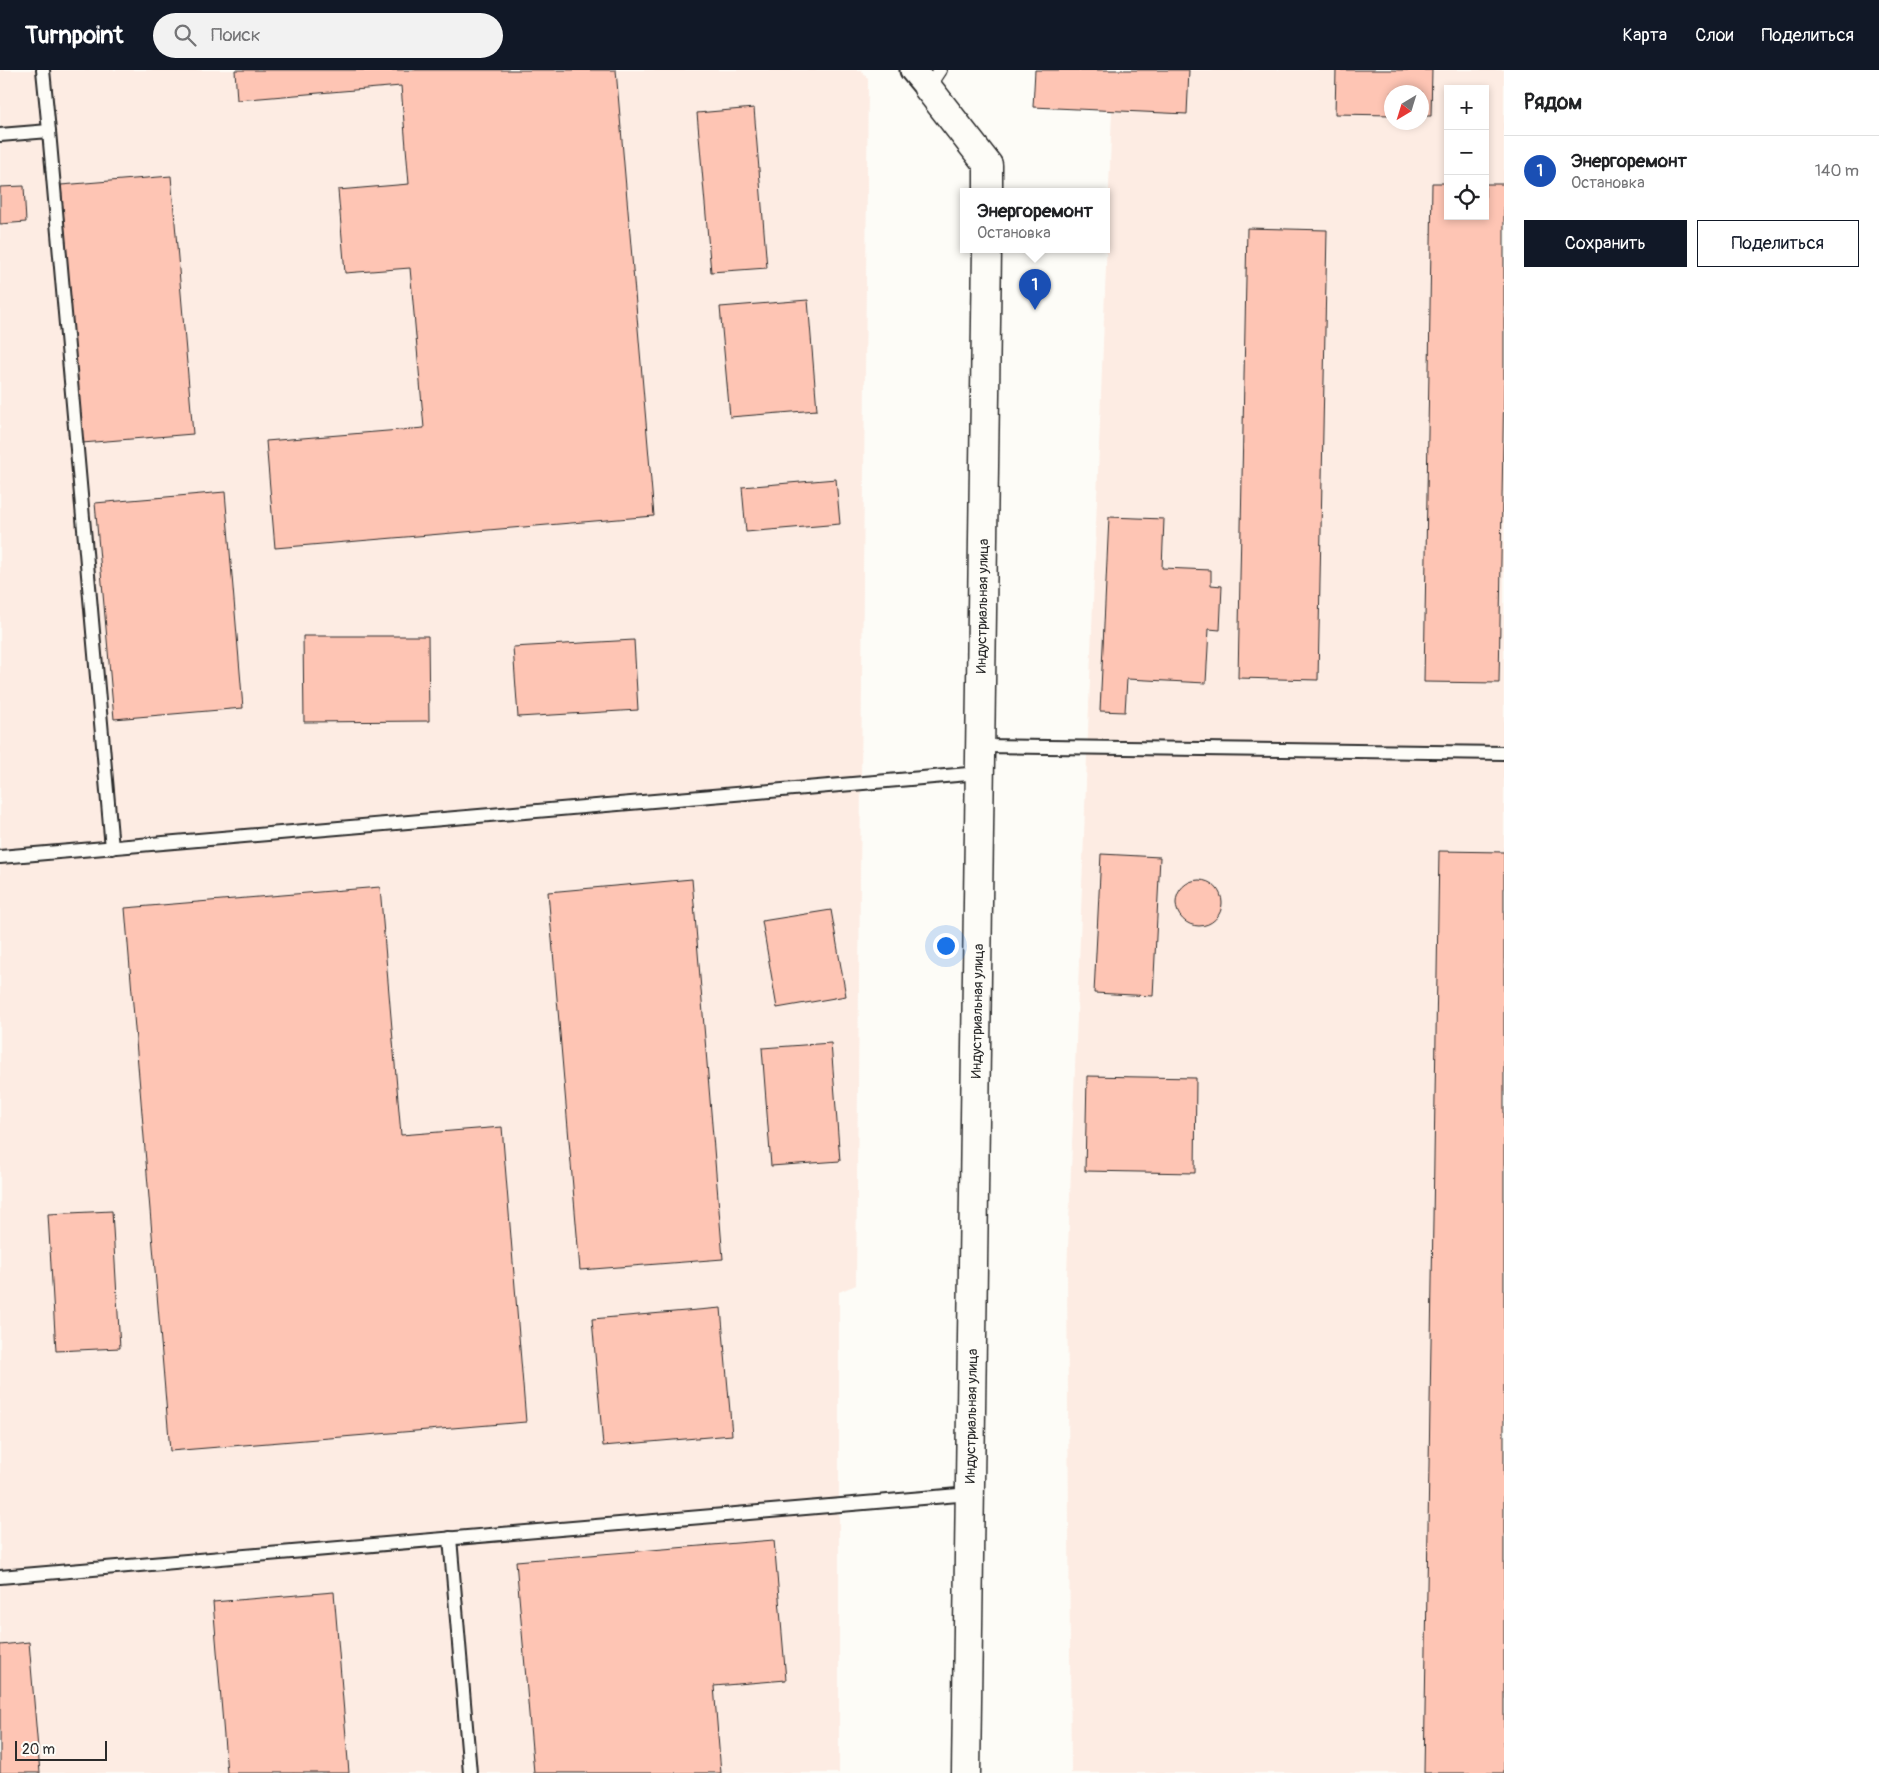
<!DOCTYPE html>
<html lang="ru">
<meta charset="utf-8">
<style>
:root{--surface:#fff;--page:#f2f2f2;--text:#202124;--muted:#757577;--line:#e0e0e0;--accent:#111827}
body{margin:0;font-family:Pangolin,sans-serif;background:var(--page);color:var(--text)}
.controls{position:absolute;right:15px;top:15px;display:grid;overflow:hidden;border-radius:0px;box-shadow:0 2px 8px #0003}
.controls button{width:45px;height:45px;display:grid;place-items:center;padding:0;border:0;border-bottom:1px solid var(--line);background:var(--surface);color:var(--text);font:25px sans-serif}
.compass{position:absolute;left:1384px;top:15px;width:45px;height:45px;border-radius:50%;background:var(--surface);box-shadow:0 2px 8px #0003;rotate:218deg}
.scale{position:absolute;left:15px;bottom:12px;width:92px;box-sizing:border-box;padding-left:5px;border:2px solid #2b2b2b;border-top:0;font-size:14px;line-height:18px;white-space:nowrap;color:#2b2b2b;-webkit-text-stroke:4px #fdfcf7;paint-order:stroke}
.you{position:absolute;left:945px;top:875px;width:18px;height:18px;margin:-12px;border:4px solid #fff;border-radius:50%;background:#1a73e8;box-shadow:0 0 0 8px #1a73e833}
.badge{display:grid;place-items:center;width:32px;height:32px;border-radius:50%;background:var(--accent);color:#fff;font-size:16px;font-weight:700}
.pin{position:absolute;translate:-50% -41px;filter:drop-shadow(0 1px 2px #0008)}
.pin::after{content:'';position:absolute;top:26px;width:18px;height:15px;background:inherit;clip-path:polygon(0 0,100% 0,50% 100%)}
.popup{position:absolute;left:960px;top:118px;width:150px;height:65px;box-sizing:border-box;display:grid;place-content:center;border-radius:0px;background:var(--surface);filter:drop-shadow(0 1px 4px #0005);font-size:16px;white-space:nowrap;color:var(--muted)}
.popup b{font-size:19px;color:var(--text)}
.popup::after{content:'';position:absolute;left:50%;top:100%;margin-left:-10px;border:10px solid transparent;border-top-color:var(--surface)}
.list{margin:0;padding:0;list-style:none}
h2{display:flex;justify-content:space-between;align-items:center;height:65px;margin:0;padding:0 20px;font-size:21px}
h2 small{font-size:16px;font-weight:400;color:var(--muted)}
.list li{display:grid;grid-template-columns:32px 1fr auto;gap:15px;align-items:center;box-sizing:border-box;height:70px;padding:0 20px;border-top:1px solid var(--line)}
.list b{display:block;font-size:19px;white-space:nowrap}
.list p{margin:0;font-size:16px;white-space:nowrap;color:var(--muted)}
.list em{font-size:16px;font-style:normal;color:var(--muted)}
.actions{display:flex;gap:10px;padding:15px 20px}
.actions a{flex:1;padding:11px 0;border:1px solid var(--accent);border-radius:0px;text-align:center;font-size:18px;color:var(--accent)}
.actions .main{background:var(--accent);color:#fff}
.icon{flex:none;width:28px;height:28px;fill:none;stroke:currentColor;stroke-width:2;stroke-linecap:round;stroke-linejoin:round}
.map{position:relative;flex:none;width:1504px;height:1703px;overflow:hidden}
header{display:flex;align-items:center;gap:30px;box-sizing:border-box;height:70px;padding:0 25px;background:var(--accent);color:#fff}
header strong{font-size:24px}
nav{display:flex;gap:28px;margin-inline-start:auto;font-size:18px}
.search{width:350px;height:45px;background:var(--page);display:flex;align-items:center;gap:12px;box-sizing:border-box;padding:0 18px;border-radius:28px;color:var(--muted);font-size:19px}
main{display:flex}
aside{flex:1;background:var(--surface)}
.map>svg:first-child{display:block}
.built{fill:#fdece3;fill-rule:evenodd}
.building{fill:#fec5b4;stroke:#2b2b2b}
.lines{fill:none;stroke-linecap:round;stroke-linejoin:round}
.lane-casing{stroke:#2b2b2b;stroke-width:16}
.street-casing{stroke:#2b2b2b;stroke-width:29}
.secondary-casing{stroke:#2b2b2b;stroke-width:31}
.lane{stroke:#fdfcf7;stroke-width:12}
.street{stroke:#fdfcf7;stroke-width:25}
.secondary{stroke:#fdfcf7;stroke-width:28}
.labels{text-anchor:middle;stroke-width:5;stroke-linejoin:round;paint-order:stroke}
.street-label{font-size:14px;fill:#2b2b2b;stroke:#fdfcf7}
</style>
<header>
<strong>Turnpoint</strong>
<div class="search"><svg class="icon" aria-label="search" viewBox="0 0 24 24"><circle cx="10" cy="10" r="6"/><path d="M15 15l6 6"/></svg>Поиск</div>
<nav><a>Карта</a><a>Слои</a><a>Поделиться</a></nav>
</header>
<main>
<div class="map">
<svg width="1504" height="1703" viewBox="0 0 1504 1703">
<rect width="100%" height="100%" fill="#fdfcf7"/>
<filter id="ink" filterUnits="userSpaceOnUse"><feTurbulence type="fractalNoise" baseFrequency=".02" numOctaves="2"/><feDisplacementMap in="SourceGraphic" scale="10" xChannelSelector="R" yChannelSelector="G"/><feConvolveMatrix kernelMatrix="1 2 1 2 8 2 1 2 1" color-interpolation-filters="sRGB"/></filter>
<g filter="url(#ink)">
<g class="built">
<polygon points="0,0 861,0 868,9 856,1215 839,1222 839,1703 0,1703"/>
<path d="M 1035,0 L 1504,0 L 1504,1703 L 1071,1703 L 1067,1204 L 1112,41 L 1033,37 ZM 1448,19 L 1485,19 L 1485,146 L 1448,146 ZM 1392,22 L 1422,22 L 1422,52 L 1392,52 Z"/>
</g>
<g class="building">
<polygon points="235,0 616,0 654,446 275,478 266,371 424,358 410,198 345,203 338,120 409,114 401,16 237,30"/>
<polygon points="1035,0 1189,0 1187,44 1033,37"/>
<polygon points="1336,0 1432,0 1431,46 1422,46 1422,22 1392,22 1392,45 1335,44"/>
<polygon points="754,38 767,198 711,202 697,43"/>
<polygon points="171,106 193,364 82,373 61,115"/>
<polygon points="1432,113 1448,113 1448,146 1485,146 1485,114 1504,114 1504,308 1499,613 1424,612"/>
<polygon points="24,116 26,152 0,154 0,117"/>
<polygon points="1247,158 1327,160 1318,610 1238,608"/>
<polygon points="808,230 817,340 730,347 720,237"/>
<polygon points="836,409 840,454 746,462 742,417"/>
<polygon points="225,422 243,638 114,649 95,433"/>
<polygon points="1109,447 1164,449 1162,498 1211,500 1211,515 1222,516 1220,560 1209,559 1206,613 1127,609 1125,642 1100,641"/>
<polygon points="303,566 428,566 429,651 304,652"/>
<polygon points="634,570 638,640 518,647 513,577"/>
<polygon points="1439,781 1504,782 1504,1703 1424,1703"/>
<polygon points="1101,784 1160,787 1153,926 1094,923"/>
<polygon points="692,809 723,1189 580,1200 548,822"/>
<circle cx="1199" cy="833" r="23"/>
<polygon points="380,817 401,1065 502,1057 526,1352 170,1381 125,838"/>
<polygon points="831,840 846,926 777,938 762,851"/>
<polygon points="831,973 840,1091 771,1096 762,978"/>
<polygon points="1087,1006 1196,1008 1195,1103 1085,1101"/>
<polygon points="112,1141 120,1278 56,1281 48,1144"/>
<polygon points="721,1238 732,1365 603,1376 592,1249"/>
<polygon points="774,1470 786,1610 714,1616 721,1703 534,1703 516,1491"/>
<polygon points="334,1522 349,1703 227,1703 213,1532"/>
<polygon points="29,1572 40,1703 0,1703 0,1575"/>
</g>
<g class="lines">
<defs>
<g id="lane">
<polyline points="43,0 49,61"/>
<polyline points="928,18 940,0"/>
<polyline points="0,65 49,61 112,778"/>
<polyline points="980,676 1504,683"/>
<polyline points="0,787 980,703"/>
<polyline points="450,1468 470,1703"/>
<polyline points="0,1507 970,1424"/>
</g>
<polyline id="street" points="913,0 928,18"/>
<g id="secondary">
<polyline points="928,18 988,95 988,121"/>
<polyline points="966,1703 987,179"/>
</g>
</defs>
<use href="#lane" class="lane-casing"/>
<use href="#street" class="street-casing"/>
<use href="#secondary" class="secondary-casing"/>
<use href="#lane" class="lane"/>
<use href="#street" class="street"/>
<use href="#secondary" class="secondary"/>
</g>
</g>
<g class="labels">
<g class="street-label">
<text transform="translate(982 536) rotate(-89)" y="5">Индустриальная улица</text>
<text transform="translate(977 941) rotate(-89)" y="5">Индустриальная улица</text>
<text transform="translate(971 1346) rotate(-89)" y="5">Индустриальная улица</text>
</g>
</g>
</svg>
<div class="controls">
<button>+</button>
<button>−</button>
<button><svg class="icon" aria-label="locate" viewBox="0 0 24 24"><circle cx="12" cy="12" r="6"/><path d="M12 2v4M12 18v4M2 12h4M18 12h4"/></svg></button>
</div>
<svg class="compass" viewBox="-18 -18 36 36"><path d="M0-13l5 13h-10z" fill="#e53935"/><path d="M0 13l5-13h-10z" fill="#757577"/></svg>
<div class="scale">20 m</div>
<div class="you"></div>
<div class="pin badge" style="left:1035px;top:240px;background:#1a4fb4">1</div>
<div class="popup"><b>Энергоремонт</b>Остановка</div>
</div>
<aside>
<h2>Рядом<small></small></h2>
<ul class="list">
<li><span class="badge" style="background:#1a4fb4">1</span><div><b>Энергоремонт</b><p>Остановка</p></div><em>140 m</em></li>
</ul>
<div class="actions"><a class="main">Сохранить</a><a>Поделиться</a></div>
</aside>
</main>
